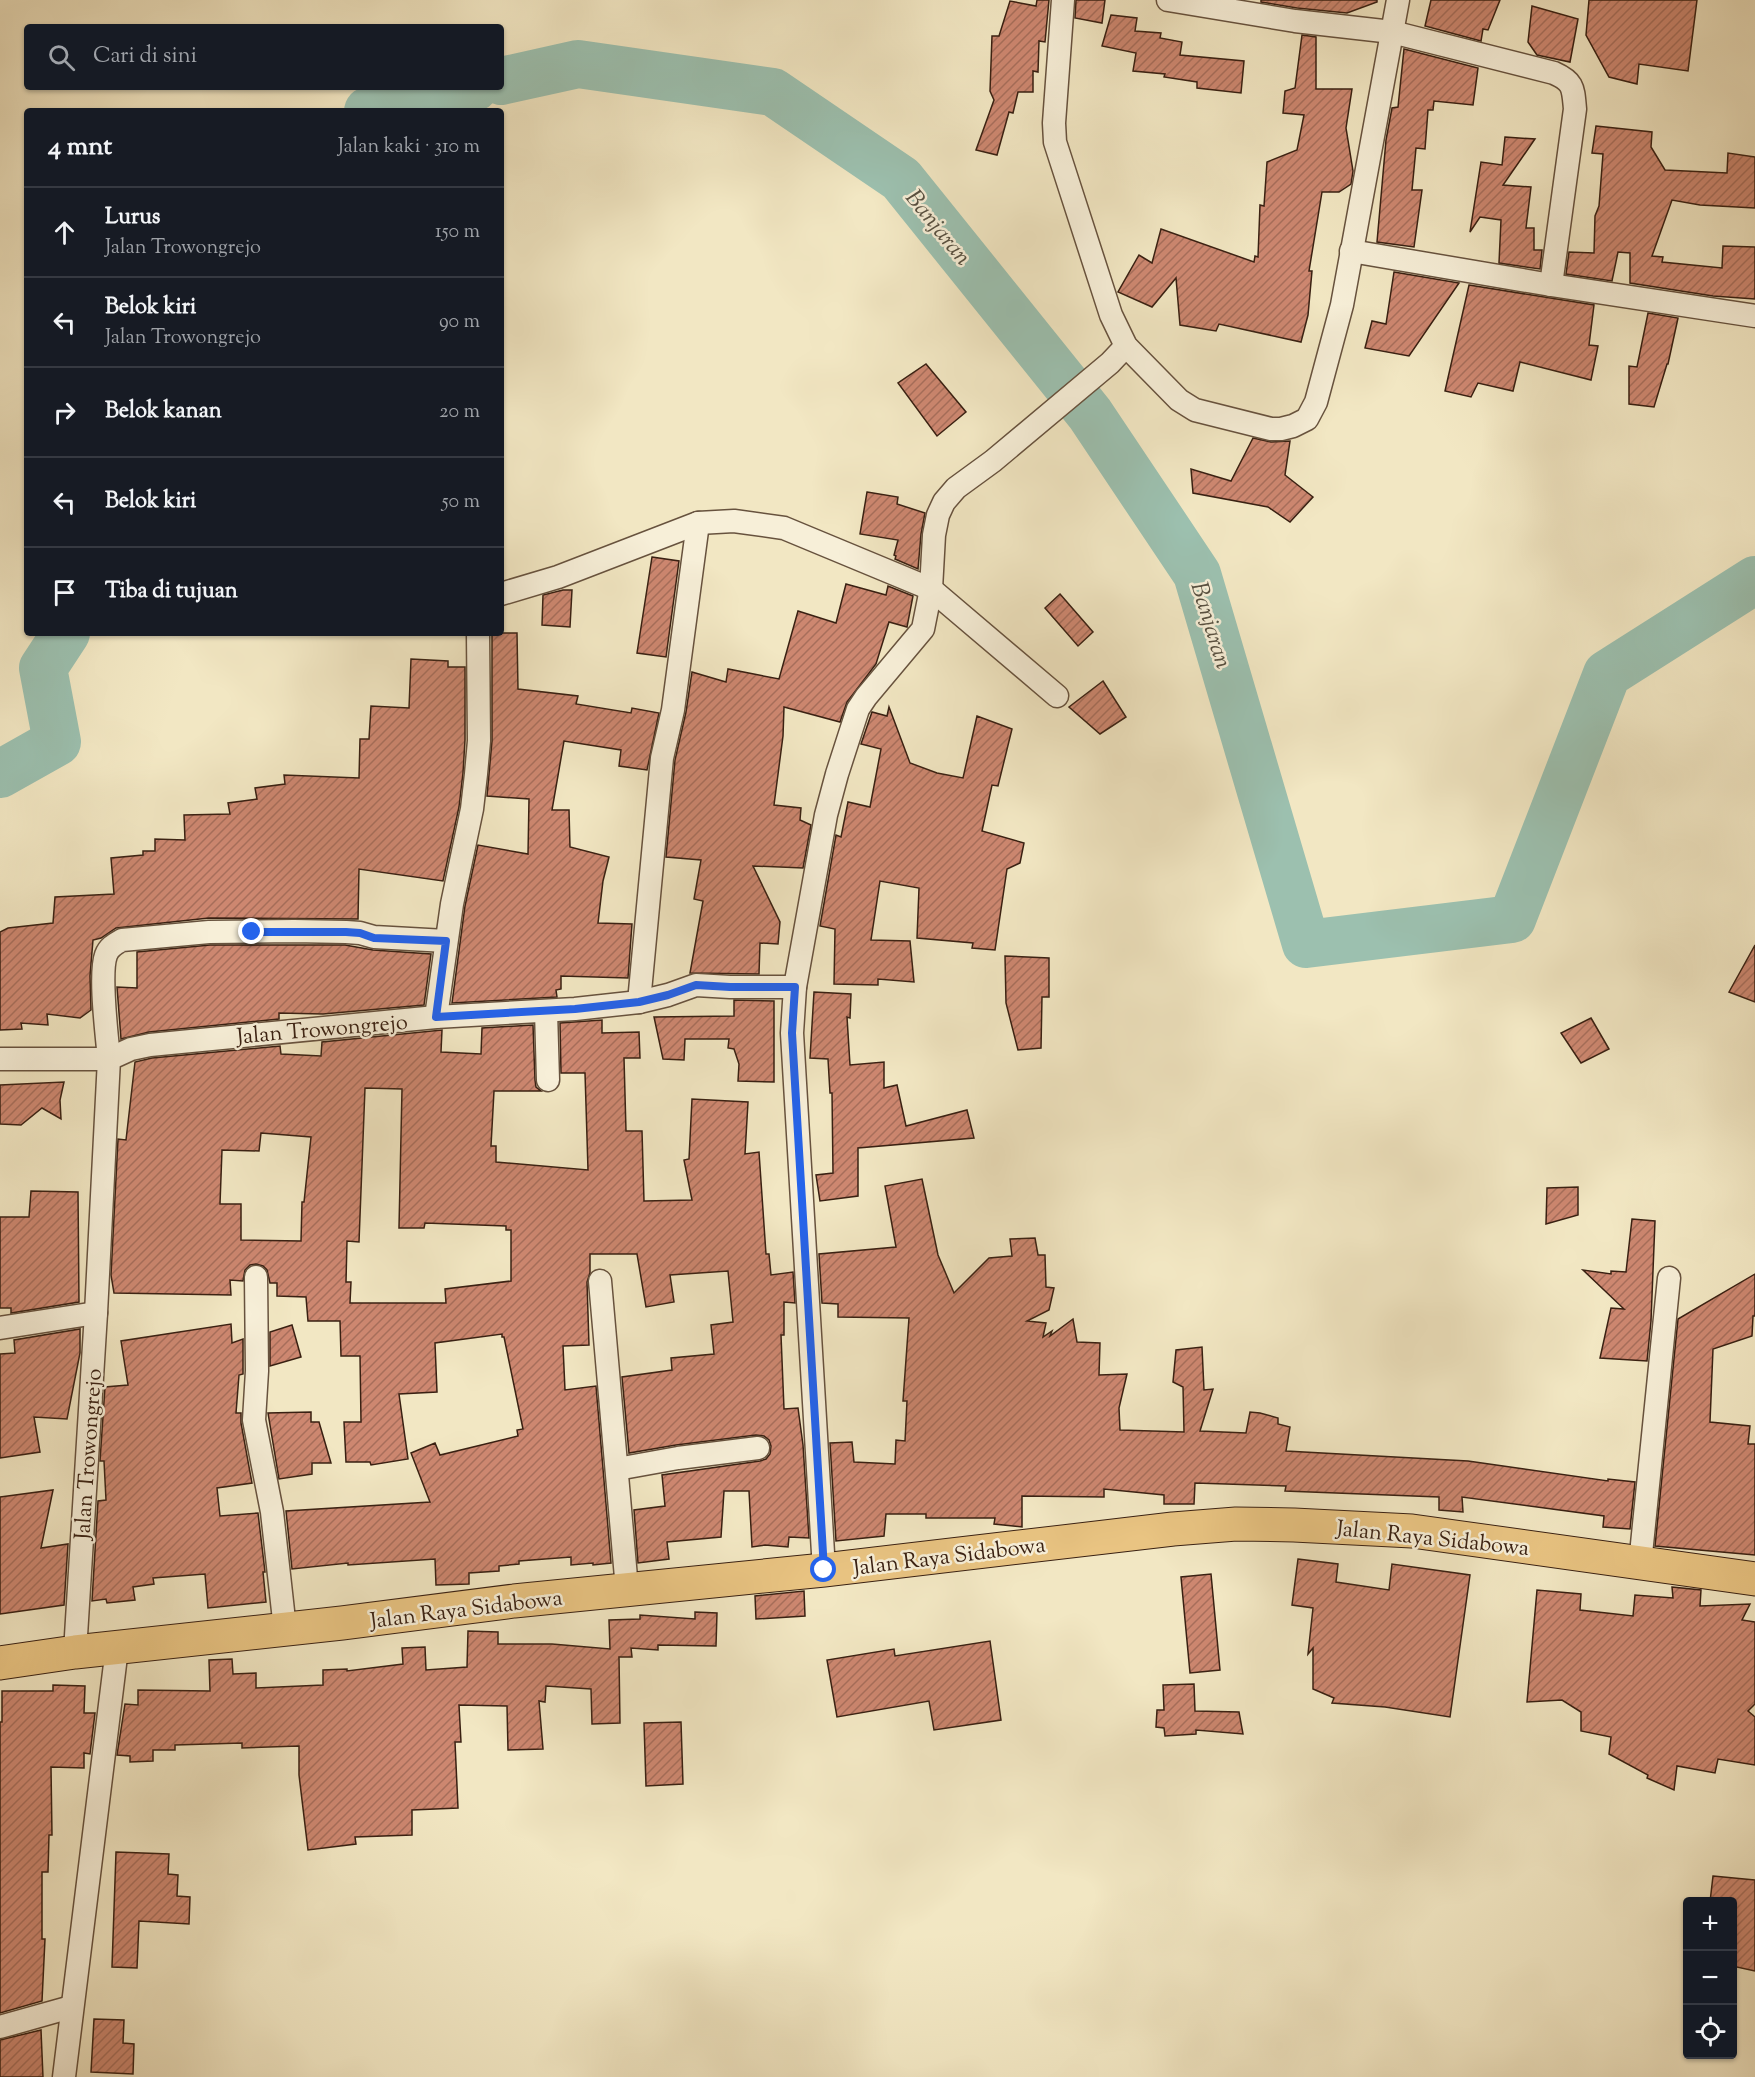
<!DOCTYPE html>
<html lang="id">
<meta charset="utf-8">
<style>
:root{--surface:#171b24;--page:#20242c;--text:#f1f3f6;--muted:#9ea1a6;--line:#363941}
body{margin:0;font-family:"Sorts Mill Goudy",serif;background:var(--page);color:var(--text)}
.controls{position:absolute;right:18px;bottom:18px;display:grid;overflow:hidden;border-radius:6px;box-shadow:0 2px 4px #0004}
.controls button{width:54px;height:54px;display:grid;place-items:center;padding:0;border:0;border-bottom:2px solid var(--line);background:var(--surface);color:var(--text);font:30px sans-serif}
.stop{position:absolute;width:18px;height:18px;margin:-14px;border:4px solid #2563eb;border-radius:50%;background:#fff}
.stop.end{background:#2563eb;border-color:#fff;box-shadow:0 2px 6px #0008}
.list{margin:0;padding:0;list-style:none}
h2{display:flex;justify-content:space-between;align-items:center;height:78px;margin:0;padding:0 24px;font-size:26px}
h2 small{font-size:20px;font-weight:400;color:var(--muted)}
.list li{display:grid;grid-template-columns:39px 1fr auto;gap:18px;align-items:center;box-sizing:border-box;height:90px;padding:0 24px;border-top:2px solid var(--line)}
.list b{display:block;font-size:22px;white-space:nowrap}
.list p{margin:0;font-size:20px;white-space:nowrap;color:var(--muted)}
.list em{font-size:20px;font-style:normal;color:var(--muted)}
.icon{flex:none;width:33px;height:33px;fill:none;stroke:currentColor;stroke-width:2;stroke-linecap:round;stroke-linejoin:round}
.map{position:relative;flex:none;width:1755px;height:2077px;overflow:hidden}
.search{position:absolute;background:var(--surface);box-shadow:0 2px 4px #0004;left:24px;top:24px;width:480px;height:66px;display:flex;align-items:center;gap:15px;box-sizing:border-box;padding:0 21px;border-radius:6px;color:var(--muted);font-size:22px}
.panel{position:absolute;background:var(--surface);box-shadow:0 2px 4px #0004;left:24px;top:108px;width:480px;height:528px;border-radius:6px}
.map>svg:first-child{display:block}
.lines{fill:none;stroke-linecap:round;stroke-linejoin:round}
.river{stroke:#9cc0af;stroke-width:48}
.building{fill:url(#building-hatch);stroke:#392012;stroke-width:1.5;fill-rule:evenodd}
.minor-casing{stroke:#67523e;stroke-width:25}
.trunk-casing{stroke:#392012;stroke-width:35}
.minor{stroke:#f7efd8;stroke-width:22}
.trunk{stroke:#e9c482;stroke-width:33}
.route{stroke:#2563eb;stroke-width:8}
.labels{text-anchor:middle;stroke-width:5;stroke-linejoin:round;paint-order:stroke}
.street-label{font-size:22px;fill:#392012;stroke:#f7efd8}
.water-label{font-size:24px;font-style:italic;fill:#575041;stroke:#f7efd8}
</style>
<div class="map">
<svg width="1755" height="2077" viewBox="0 0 1755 2077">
<defs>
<pattern id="building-hatch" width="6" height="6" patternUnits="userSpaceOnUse" patternTransform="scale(1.5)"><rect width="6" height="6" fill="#cd8770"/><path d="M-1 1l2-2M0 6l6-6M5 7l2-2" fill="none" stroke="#a76e5b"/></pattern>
</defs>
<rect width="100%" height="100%" fill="#f2e7c3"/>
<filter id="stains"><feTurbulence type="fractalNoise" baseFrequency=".00333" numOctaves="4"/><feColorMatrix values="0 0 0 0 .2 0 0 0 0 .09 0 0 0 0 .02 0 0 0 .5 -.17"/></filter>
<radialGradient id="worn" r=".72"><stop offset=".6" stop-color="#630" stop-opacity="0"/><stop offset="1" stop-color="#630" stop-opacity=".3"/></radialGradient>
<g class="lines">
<g class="river">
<polyline points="501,81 578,64 773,92 901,179 1090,414 1197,574 1306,944 1512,919 1607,674 1755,580"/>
<polyline points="368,111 475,87"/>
<polyline points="0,774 57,742 43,668 66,633"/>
</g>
</g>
<g class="building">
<polygon points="1037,0 1049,0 1045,42 1039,41 1038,72 1033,71 1033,92 1018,92 1013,113 1009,112 997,155 976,150 994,100 990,91 992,36 999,36 1010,1 1036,6"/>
<polygon points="1076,0 1105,0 1102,23 1075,18"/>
<polygon points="1261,0 1377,0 1377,2 1347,13 1297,8 1261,2"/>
<polygon points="1431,0 1500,0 1488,30 1483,29 1481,41 1425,26"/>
<polygon points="1589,0 1697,0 1688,71 1639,64 1637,84 1609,77 1586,35"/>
<polygon points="1532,6 1578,19 1570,62 1537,55 1528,42"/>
<polygon points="1111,15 1137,18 1135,31 1161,33 1160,38 1182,42 1180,55 1244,61 1241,93 1197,88 1197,82 1164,77 1165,74 1133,71 1136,53 1102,46"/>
<polygon points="1302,35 1316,37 1316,89 1352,89 1346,128 1353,171 1351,184 1339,192 1322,192 1309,271 1312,271 1308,315 1301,342 1219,324 1216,331 1180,325 1176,278 1152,307 1118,292 1139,255 1152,263 1161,229 1254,262 1255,256 1258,257 1260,205 1264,206 1267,162 1297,150 1304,115 1283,113 1285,91 1295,88"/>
<polygon points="1404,49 1478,68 1473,105 1434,101 1433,110 1428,110 1425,149 1416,148 1412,190 1422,190 1414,247 1377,242 1386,140 1392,108 1398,107"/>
<polygon points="1596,126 1652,132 1651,147 1665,170 1727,173 1728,153 1755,157 1755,208 1700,205 1672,200 1652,256 1663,257 1662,262 1722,268 1723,246 1755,247 1755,299 1713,296 1630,283 1630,253 1618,252 1612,281 1566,274 1569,252 1594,253 1595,216 1599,206 1603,154 1592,153"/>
<polygon points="1505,137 1535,139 1503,185 1531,187 1526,228 1534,228 1534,250 1542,250 1540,269 1499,263 1501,220 1480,217 1470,232 1481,162 1502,165"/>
<polygon points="1394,272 1459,283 1409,356 1365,348 1372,321 1386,324"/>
<polygon points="1469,285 1594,305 1589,345 1598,346 1591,380 1520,362 1513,391 1478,383 1471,397 1445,391"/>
<polygon points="1648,313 1678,318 1668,364 1667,364 1654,407 1629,404 1629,366 1637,367"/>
<polygon points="926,364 966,412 937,436 898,383"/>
<polygon points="1253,438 1271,442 1290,441 1285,475 1313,497 1290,522 1268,507 1193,493 1191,469 1231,481"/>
<polygon points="867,492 898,497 897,504 925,513 921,534 918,569 895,559 896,556 894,555 898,540 860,534"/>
<polygon points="652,557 679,561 666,657 637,653"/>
<polygon points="846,584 886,595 888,586 913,596 907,627 889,622 876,664 847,702 840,722 784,707 783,736 774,805 801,808 800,820 811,825 803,868 753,866 780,922 778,944 760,943 759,974 690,973 703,901 694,899 701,860 666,857 675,760 686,712 692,672 726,682 728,669 779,679 798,611 836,623"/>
<polygon points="563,590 572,590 570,627 542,625 543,595"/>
<polygon points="1060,594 1093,632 1078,646 1045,608"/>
<polygon points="492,633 517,633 518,689 578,696 576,704 631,713 632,708 659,713 647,770 619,766 621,750 564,741 552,810 569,810 570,847 609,857 603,881 598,923 632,924 628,978 561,976 561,989 556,990 557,997 452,1003 465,906 478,845 528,854 529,799 487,796 492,741"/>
<polygon points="411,659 448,661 448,667 465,667 465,740 463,773 459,807 443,881 359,869 358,919 209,918 116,928 101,938 93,940 90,976 91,1010 80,1018 47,1014 48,1025 21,1023 22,1029 0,1030 0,932 8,928 53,923 55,897 114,894 111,858 143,855 143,851 155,851 155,839 185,840 184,815 230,814 228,803 257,799 255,788 285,784 284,775 359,778 360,739 369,739 371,706 409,708"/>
<polygon points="1103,681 1126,717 1100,734 1069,707"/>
<polygon points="889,707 910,763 937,773 963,778 977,716 1012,729 998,786 992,785 982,831 1024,843 1020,863 1007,869 995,950 972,948 973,943 917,938 919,888 880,881 871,940 910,941 914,982 878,979 878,985 834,984 835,929 820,926 836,835 841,837 848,802 870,807 881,749 861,744 872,712 887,716"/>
<polygon points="210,945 345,945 373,950 431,954 424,1005 323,1014 279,1013 279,1019 149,1032 121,1039 117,987 137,988 137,952"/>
<polygon points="1755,945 1755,1002 1729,992"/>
<polygon points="1005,956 1049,958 1049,997 1042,997 1041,1048 1018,1050 1006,1003"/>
<polygon points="814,992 851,994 850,1018 847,1017 850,1065 884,1062 884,1088 897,1085 906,1126 967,1110 974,1138 858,1148 858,1196 820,1201 816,1175 833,1173 832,1093 830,1093 828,1059 810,1058"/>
<polygon points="734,1000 774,1001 774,1082 738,1081 739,1064 734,1049 728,1048 729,1039 685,1039 684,1060 663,1059 654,1017 734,1016"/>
<polygon points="1591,1018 1609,1049 1581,1063 1561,1033"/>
<path d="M 602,1020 L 602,1033 L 639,1032 L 640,1058 L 624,1058 L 626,1131 L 642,1131 L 644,1201 L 692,1200 L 684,1160 L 689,1159 L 692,1099 L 748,1102 L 745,1154 L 759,1152 L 766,1254 L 769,1254 L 771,1275 L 793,1272 L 795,1303 L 784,1302 L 784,1335 L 781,1335 L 784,1409 L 798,1408 L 803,1445 L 809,1538 L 789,1537 L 788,1547 L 765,1545 L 752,1547 L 749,1491 L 724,1491 L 721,1537 L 667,1542 L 669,1559 L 638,1563 L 634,1510 L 665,1506 L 662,1475 L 760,1461 L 766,1459 L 770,1454 L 771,1446 L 769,1440 L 764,1436 L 756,1435 L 676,1445 L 629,1453 L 622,1377 L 672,1370 L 671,1358 L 714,1354 L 711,1325 L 733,1322 L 728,1271 L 670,1275 L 674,1302 L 646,1307 L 637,1254 L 590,1254 L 590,1273 L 587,1282 L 589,1345 L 563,1346 L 565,1390 L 596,1386 L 611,1563 L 593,1565 L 593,1563 L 571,1565 L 571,1557 L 519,1561 L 519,1564 L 499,1566 L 499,1571 L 469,1573 L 469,1584 L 436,1585 L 435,1559 L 348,1565 L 348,1563 L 292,1569 L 286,1511 L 430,1502 L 411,1453 L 435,1443 L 440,1455 L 518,1436 L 517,1430 L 523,1429 L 504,1337 L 502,1337 L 502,1334 L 435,1343 L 437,1392 L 399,1394 L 408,1459 L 371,1465 L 370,1462 L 346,1462 L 344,1422 L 361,1422 L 360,1356 L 341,1356 L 340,1321 L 308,1321 L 306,1297 L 277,1296 L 277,1283 L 270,1283 L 267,1270 L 263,1266 L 256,1264 L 250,1265 L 245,1270 L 243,1281 L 230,1280 L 231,1295 L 114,1293 L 111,1275 L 118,1139 L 126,1140 L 135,1062 L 152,1058 L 280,1046 L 281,1054 L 321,1056 L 322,1042 L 442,1030 L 441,1052 L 481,1054 L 482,1028 L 533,1025 L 535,1080 L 536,1087 L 541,1091 L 494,1091 L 491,1146 L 496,1146 L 496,1162 L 588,1170 L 585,1073 L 561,1073 L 560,1023 ZM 365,1088 L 402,1089 L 399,1228 L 424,1228 L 425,1223 L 506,1226 L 506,1230 L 511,1230 L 511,1281 L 445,1289 L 446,1303 L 350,1303 L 351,1282 L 346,1282 L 347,1241 L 359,1242 ZM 261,1133 L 311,1137 L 304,1202 L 302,1202 L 301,1241 L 241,1240 L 241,1204 L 220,1204 L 222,1150 L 259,1151 Z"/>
<polygon points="64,1082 60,1100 61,1119 42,1108 21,1125 0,1124 0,1085"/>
<polygon points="922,1179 938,1255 954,1293 989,1258 1012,1256 1010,1239 1035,1238 1038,1255 1045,1255 1046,1287 1054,1288 1049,1310 1027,1321 1046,1323 1043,1337 1052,1331 1050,1336 1073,1319 1077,1342 1100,1343 1099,1375 1127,1374 1119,1408 1120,1430 1184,1432 1183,1387 1173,1382 1176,1350 1202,1347 1204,1390 1213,1389 1200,1431 1246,1433 1250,1412 1260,1413 1278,1418 1278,1424 1290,1427 1286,1451 1468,1461 1608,1481 1608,1479 1635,1482 1630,1529 1603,1527 1604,1516 1462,1497 1463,1512 1439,1510 1439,1497 1285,1491 1286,1486 1195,1483 1194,1504 1164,1504 1164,1495 1104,1489 1104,1497 1022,1496 1022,1527 994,1524 995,1518 926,1518 926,1514 886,1514 884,1536 836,1541 830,1443 852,1442 854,1462 895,1464 896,1440 905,1441 907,1401 903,1401 909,1318 838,1317 838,1304 822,1303 819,1254 896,1247 885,1186"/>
<polygon points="1578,1187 1578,1215 1546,1224 1547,1188"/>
<polygon points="31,1191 78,1192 79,1302 11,1313 11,1308 0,1308 0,1217 29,1217"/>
<polygon points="1632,1219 1655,1221 1651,1321 1647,1361 1600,1358 1611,1308 1624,1309 1583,1270 1611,1274 1611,1271 1626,1272"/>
<polygon points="1755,1274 1755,1316 1753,1316 1752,1336 1713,1349 1710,1422 1750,1426 1748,1444 1755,1444 1755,1555 1655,1546 1678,1319"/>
<polygon points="231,1324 232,1343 243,1339 243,1374 239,1375 236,1413 241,1413 241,1423 252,1483 217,1488 220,1516 258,1513 265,1572 263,1572 266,1602 208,1608 205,1574 153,1578 154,1584 133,1587 135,1600 107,1603 106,1599 92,1601 98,1501 106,1500 104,1461 100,1461 105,1387 128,1385 121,1341"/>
<polygon points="292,1325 301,1357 270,1366 270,1332"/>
<polygon points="80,1329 80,1353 67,1419 34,1417 40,1452 0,1458 0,1354 15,1353 14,1340"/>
<polygon points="311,1412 311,1422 319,1422 331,1463 312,1463 312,1474 279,1479 268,1413"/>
<polygon points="53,1490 41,1548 68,1544 64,1605 0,1614 0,1497"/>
<polygon points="1298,1559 1338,1564 1336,1582 1389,1590 1392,1564 1470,1575 1450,1717 1385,1707 1332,1703 1334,1698 1313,1689 1313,1648 1308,1654 1313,1608 1292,1605"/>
<polygon points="1211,1574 1220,1670 1190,1673 1181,1577"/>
<polygon points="1672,1587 1701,1590 1700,1606 1750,1604 1742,1620 1755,1622 1755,1704 1748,1711 1755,1717 1755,1765 1718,1759 1715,1773 1677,1766 1674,1790 1647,1778 1648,1775 1609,1754 1611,1737 1581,1731 1581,1712 1562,1700 1527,1702 1537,1590 1581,1594 1580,1610 1633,1616 1635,1595 1673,1598"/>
<polygon points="804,1591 805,1616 756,1619 755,1596"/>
<polygon points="695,1612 717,1613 716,1646 658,1645 658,1650 631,1648 632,1657 619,1657 620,1723 592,1724 591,1689 546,1686 545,1702 539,1701 543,1749 508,1750 507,1706 459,1705 461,1742 455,1742 458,1808 412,1810 412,1835 355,1837 356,1844 308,1850 299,1775 299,1746 242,1748 242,1743 175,1745 175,1750 153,1750 153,1761 130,1762 130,1756 117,1755 125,1704 138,1705 138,1690 210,1691 209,1660 232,1659 233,1674 256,1673 256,1688 323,1685 323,1670 347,1669 347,1671 403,1664 402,1648 425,1647 426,1670 467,1667 468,1631 498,1632 498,1644 552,1644 610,1649 609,1620 640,1619 640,1615 695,1619"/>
<polygon points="990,1641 1001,1720 934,1730 929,1701 837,1717 827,1660 894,1649 895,1656"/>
<polygon points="1194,1684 1195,1711 1239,1712 1243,1734 1196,1730 1196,1734 1165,1736 1164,1728 1156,1727 1157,1710 1164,1710 1163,1685"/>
<polygon points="53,1685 85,1686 84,1713 95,1713 90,1754 84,1753 84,1768 51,1767 52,1835 49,1835 48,1872 42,1872 42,1939 45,1939 42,2001 0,2013 0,1722 2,1722 2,1691 53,1691"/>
<polygon points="681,1722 683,1784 646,1786 644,1723"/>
<polygon points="116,1852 169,1854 168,1874 178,1875 177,1896 190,1897 189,1924 139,1921 137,1968 112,1967"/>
<polygon points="1713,1876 1755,1880 1755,1971 1732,1966 1732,1902 1710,1902"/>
<polygon points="94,2019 124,2020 123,2043 134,2044 133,2074 91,2072"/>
<polygon points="41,2030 43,2077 0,2077 0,2040"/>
</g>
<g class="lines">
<defs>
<g id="minor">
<polyline points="1063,0 1054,123 1055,142 1111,315 1126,346 1179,400 1195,410 1271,429 1281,429 1293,426 1307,419 1316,402 1342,305 1398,0"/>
<path d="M 1168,0 L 1295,21 L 1392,32 L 1554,73 C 1574,82 1573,88 1575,109 L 1551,285"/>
<polyline points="1351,251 1551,285 1755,316"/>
<polyline points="501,594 558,577 698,523 734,521 784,528 931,589 1057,696"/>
<polyline points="795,987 826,815 837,774 858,709 866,697 923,629 931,589 934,535 938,515 944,502 956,488 993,461 1110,363 1126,346"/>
<polyline points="639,1002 662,758 673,710 698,523"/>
<polyline points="546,1011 548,1080"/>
<polyline points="436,1017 452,904 472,809 476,774 479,741 478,633"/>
<path d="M 0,1059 L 109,1059 C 107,1036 99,974 106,955 C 109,947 115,944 122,940 L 209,932 L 294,931 L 346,932 L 360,933 L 374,937 L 446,941"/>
<polyline points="256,1277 257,1371 254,1420 272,1512 285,1629"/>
<polyline points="600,1281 627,1589"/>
<polyline points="0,1328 96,1313"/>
<polyline points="617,1469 678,1458 758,1448"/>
<polyline points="1640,1564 1669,1278"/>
<polyline points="75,1652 96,1313 109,1059 131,1049 150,1045 436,1017 575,1009 639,1002 668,995 696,985 730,987 795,987 792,1033 824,1570"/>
<polyline points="0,2027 71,2007"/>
<polyline points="64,2077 117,1648"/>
</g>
<polyline id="trunk" points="0,1663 75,1652 342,1623 514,1601 824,1570 1173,1529 1236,1524 1294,1525 1412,1531 1755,1579"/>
</defs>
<use href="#minor" class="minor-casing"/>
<use href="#trunk" class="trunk-casing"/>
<use href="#minor" class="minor"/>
<use href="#trunk" class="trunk"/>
</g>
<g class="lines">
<polyline class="route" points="252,932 346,932 360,933 374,938 446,941 436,1017 575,1009 639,1002 668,995 696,985 730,987 795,987 792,1033 824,1570"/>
</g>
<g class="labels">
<g class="street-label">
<text transform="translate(322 1028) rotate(-5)" y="8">Jalan Trowongrejo</text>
<text transform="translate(87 1454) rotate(-86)" y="8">Jalan Trowongrejo</text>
<text transform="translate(1433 1537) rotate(6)" y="8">Jalan Raya Sidabowa</text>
<text transform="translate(949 1555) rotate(-7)" y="8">Jalan Raya Sidabowa</text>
<text transform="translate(466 1608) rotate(-7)" y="8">Jalan Raya Sidabowa</text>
</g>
<g class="water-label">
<text transform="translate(939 227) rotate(51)" y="8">Banjaran</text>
<text transform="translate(1212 625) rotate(73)" y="8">Banjaran</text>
</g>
</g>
<rect width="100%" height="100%" filter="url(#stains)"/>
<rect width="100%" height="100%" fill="url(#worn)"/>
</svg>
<div class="controls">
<button>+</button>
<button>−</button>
<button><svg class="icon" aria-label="locate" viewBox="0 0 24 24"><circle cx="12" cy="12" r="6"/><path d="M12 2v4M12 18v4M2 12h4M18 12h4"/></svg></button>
</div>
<div class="stop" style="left:824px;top:1570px"></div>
<div class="stop end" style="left:252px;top:932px"></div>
<div class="search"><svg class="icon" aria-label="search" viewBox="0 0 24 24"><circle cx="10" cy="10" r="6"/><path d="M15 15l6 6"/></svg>Cari di sini</div>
<section class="panel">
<h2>4 mnt<small>Jalan kaki · 310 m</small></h2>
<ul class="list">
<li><svg class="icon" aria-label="ahead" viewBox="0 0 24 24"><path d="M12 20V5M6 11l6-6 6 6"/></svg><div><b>Lurus</b><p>Jalan Trowongrejo</p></div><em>150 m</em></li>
<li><svg class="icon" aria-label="left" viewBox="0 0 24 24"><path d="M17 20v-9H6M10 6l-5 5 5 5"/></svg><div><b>Belok kiri</b><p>Jalan Trowongrejo</p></div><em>90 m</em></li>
<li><svg class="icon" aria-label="right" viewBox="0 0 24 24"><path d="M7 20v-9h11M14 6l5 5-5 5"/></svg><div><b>Belok kanan</b></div><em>20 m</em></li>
<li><svg class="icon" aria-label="left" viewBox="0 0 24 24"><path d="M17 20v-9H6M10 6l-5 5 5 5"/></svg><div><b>Belok kiri</b></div><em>50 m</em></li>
<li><svg class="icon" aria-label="arrive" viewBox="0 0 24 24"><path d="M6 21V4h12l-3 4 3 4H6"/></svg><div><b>Tiba di tujuan</b></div></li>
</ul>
</section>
</div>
